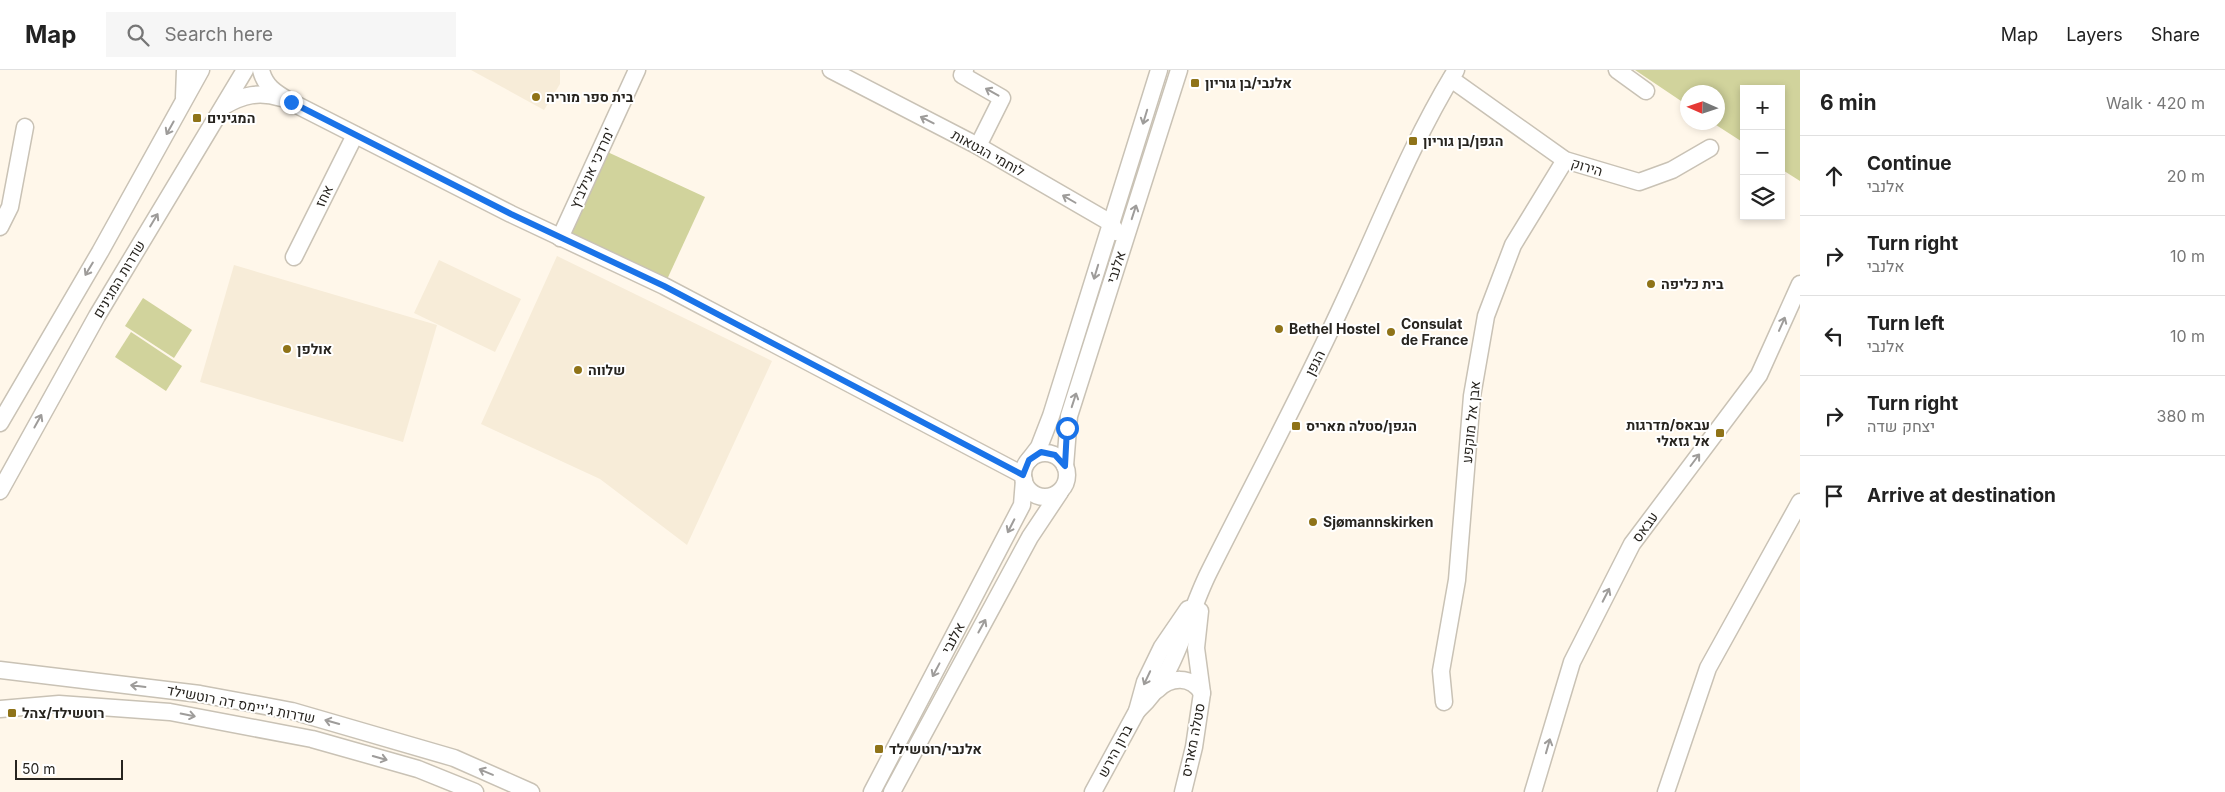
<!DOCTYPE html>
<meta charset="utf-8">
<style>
:root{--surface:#fff;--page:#f6f6f6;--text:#222;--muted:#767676;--line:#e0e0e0}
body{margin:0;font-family:Inter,Heebo,sans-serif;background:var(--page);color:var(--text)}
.controls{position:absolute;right:15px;top:15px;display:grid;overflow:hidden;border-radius:0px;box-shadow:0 2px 8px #0003}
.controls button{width:45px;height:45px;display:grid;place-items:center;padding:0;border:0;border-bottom:1px solid var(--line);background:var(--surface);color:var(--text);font:25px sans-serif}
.compass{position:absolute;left:1680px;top:15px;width:45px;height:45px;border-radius:50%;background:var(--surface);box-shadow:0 2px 8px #0003;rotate:273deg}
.scale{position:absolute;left:15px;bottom:12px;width:108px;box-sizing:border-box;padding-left:5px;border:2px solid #27241f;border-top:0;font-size:14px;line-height:18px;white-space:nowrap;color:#27241f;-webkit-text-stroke:4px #fff;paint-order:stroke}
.stop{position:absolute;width:15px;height:15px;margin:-11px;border:4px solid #1a73e8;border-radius:50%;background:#fff}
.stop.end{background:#1a73e8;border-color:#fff;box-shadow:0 1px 5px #0008}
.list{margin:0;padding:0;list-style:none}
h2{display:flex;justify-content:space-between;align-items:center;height:65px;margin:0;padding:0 20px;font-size:21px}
h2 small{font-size:16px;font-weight:400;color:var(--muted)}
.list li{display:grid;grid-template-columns:32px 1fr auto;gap:15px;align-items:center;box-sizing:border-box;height:80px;padding:0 20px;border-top:1px solid var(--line)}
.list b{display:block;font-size:19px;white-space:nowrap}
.list p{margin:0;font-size:16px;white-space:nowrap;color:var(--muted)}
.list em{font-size:16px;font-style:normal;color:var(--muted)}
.icon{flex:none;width:28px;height:28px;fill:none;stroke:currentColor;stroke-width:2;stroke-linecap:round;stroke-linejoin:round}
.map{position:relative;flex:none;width:1800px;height:722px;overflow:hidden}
header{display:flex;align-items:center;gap:30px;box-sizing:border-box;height:70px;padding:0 25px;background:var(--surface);border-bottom:1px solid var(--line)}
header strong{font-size:24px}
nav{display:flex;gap:28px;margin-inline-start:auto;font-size:18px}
.search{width:350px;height:45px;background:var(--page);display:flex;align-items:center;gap:12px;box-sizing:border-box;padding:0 18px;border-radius:0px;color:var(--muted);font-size:19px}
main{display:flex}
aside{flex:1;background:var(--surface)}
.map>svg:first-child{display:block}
.built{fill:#f7ecd8}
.green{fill:#d1d39c}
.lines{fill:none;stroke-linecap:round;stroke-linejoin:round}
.minor-casing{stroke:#c9c2b5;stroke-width:19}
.minor{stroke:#fff;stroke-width:16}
.oneway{stroke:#9e9c9a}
.route{stroke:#1a73e8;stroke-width:6}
.poi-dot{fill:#8f7318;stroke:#fff;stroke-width:2}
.labels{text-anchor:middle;stroke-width:4;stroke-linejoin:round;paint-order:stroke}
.poi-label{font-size:14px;font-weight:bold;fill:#27241f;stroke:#fff;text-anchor:start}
.street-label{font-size:14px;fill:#27241f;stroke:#fff}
</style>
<header>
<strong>Map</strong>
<div class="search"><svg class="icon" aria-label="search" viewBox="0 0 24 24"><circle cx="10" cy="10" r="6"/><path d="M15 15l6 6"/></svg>Search here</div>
<nav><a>Map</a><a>Layers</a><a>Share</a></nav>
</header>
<main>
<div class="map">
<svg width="1800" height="722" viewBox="0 0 1800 722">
<rect width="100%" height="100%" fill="#fff7ea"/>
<g class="built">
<polygon points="471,0 560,0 560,14 544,40"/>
<polygon points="557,186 772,291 687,475 600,409 481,354"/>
<polygon points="439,190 521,229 495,282 414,243"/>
<polygon points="234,195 437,255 403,372 200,312"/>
</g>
<g class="green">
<polygon points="1635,0 1800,0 1800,111 1781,99 1781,19 1744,19 1744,73 1713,53 1718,52 1718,22 1688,22 1687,35"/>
<polygon points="601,79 705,127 664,216 560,168"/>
<polygon points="143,228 192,260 174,288 125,256"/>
<polygon points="131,262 182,296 166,321 115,287"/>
</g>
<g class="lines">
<defs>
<g id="minor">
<path d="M 261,0 C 265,17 276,23 291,32 L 511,144 L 664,216 L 1023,405"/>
<polyline points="831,0 978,76 1111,153 1116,162"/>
<polyline points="965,0 962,5 1002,28 978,76"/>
<polyline points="1617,0 1646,21"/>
<polyline points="1451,9 1565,90 1639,112 1672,100 1710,78"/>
<polyline points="184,27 185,0"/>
<path d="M 224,36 C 243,25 259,21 281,28"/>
<polyline points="0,157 10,137 25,57"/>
<polyline points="560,168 637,0"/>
<polyline points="294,187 355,65"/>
<polyline points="0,353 100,182 201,0"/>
<circle cx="1045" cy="405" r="22"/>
<polyline points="1029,390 1039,377 1051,346 1159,0"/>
<polyline points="1065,396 1069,346 1179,0"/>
<polyline points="0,421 97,246 245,0"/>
<polyline points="0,600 200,624 292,641 454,688 531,722"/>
<path d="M 1157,620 C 1170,607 1191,605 1202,623"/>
<polyline points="1444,632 1441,601 1457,510 1472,326 1486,246 1513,175 1565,90"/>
<polyline points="0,639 59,634 170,642 312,669 418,699 475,722"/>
<path d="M 1137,641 C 1178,603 1185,550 1209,502 C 1254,412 1302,323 1344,231 C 1380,154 1411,73 1456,0"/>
<polyline points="872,722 1022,435 1024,410"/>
<polyline points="892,722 1030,467 1060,422"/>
<polyline points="1093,722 1137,641 1145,612 1162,577 1188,539"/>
<polyline points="1183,722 1194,677 1202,623 1196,578 1200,541"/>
<polyline points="1533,722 1572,592 1632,474 1759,305 1800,214"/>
<polyline points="1666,722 1708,598 1800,432"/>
</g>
</defs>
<use href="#minor" class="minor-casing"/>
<use href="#minor" class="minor"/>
</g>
<defs><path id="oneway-shaft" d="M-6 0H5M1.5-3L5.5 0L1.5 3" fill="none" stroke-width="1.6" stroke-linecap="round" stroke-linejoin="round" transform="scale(1.25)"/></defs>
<g class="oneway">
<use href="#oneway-shaft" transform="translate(992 22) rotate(-151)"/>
<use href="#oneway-shaft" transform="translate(1145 47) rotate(107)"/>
<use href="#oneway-shaft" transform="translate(927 50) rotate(-153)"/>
<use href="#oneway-shaft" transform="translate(170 58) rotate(119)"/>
<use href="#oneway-shaft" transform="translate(1069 129) rotate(-150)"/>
<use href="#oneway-shaft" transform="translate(1134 142) rotate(-72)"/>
<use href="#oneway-shaft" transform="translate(154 150) rotate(-59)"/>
<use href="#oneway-shaft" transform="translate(89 199) rotate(121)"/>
<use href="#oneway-shaft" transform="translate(1096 202) rotate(107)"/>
<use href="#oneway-shaft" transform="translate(1782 254) rotate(-66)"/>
<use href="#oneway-shaft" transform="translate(1074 330) rotate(-72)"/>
<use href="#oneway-shaft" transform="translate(38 351) rotate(-61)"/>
<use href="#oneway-shaft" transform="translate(1695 390) rotate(-53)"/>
<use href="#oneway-shaft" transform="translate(1011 456) rotate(117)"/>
<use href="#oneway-shaft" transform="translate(1606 525) rotate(-63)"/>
<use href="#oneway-shaft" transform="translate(982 556) rotate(-61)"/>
<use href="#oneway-shaft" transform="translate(936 600) rotate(118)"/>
<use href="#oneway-shaft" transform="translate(1147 608) rotate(115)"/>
<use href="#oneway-shaft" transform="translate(138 616) rotate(-173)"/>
<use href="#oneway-shaft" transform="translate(188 645) rotate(11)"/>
<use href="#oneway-shaft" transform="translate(332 652) rotate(-164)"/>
<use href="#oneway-shaft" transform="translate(1548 676) rotate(-74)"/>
<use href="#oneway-shaft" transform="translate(380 688) rotate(16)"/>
<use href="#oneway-shaft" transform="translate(486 702) rotate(-157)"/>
</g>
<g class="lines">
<polyline class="route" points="291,32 511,144 664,216 1023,405 1029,390 1041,382 1055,385 1065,396 1067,358"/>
</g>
<g class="poi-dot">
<rect x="1190" y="8" width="10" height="10" rx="2.5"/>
<circle cx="536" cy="27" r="5"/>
<rect x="192" y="43" width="10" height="10" rx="2.5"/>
<rect x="1408" y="66" width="10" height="10" rx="2.5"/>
<circle cx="1651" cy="214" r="5"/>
<circle cx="1279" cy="259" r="5"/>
<circle cx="1391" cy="262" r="5"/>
<circle cx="287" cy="279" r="5"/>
<circle cx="578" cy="300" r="5"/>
<rect x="1291" y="351" width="10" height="10" rx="2.5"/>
<rect x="1715" y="358" width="10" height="10" rx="2.5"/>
<circle cx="1313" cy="452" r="5"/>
<rect x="7" y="638" width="10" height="10" rx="2.5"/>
<rect x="874" y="674" width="10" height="10" rx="2.5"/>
</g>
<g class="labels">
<g class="poi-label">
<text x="1205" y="18">אלנבי/בן גוריון</text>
<text x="546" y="32">בית ספר מוריה</text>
<text x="207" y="53">המגינים</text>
<text x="1423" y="76">הגפן/בן גוריון</text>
<text x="1661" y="219">בית כליפה</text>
<text x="1401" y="259">Consulat<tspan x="1401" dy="16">de France</tspan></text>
<text x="1289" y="264">Bethel Hostel</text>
<text x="297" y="284">אולפן</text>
<text x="588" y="305">שלווה</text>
<text x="1710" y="360" text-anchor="end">עבאס/מדרגות<tspan x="1710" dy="16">אל גזאלי</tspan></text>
<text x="1306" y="361">הגפן/סטלה מאריס</text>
<text x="1323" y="457">Sjømannskirken</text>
<text x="22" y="648">רוטשילד/צהל</text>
<text x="889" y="684">אלנבי/רוטשילד</text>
</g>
<g class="street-label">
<text transform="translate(988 83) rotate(29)" y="5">לוחמי הגטאות</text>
<text transform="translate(1587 97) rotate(17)" y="5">הירוק</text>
<text transform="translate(592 98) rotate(-65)" y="5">מרדכי אנילביץ'</text>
<text transform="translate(324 126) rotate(-64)" y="5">אחז</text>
<text transform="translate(1116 197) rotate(-72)" y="5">אלנבי</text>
<text transform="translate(119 209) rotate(-59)" y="5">שדרות המגינים</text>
<text transform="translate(1315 293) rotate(-63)" y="5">הגפן</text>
<text transform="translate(1471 352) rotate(-84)" y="5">אבן אל מוקפע</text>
<text transform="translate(1645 457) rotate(-54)" y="5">עבאס</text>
<text transform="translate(953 568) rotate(-62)" y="5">אלנבי</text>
<text transform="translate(241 634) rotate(11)" y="5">שדרות ג'יימס דה רוטשילד</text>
<text transform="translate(1193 670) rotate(-79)" y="5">סטלה מאריס</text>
<text transform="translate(1115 681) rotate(-62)" y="5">ברון הירש</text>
</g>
</g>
</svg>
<div class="controls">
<button>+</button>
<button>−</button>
<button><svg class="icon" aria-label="layers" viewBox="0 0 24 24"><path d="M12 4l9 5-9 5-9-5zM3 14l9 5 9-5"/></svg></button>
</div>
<svg class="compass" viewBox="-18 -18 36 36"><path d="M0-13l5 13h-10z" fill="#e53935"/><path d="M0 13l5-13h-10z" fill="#767676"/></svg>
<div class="scale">50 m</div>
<div class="stop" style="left:1067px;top:358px"></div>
<div class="stop end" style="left:291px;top:32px"></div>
</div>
<aside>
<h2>6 min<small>Walk · 420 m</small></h2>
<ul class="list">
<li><svg class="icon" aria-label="ahead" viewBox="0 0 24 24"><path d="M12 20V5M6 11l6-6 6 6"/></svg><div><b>Continue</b><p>אלנבי</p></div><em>20 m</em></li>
<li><svg class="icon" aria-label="right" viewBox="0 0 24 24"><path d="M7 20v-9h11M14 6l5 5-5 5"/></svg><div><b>Turn right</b><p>אלנבי</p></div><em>10 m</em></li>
<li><svg class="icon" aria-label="left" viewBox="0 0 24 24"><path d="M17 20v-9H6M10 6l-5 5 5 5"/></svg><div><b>Turn left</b><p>אלנבי</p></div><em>10 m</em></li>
<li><svg class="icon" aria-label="right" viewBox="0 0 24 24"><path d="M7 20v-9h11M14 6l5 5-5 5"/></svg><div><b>Turn right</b><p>יצחק שדה</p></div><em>380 m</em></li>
<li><svg class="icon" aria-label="arrive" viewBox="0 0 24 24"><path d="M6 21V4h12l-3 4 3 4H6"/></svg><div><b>Arrive at destination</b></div></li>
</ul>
</aside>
</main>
